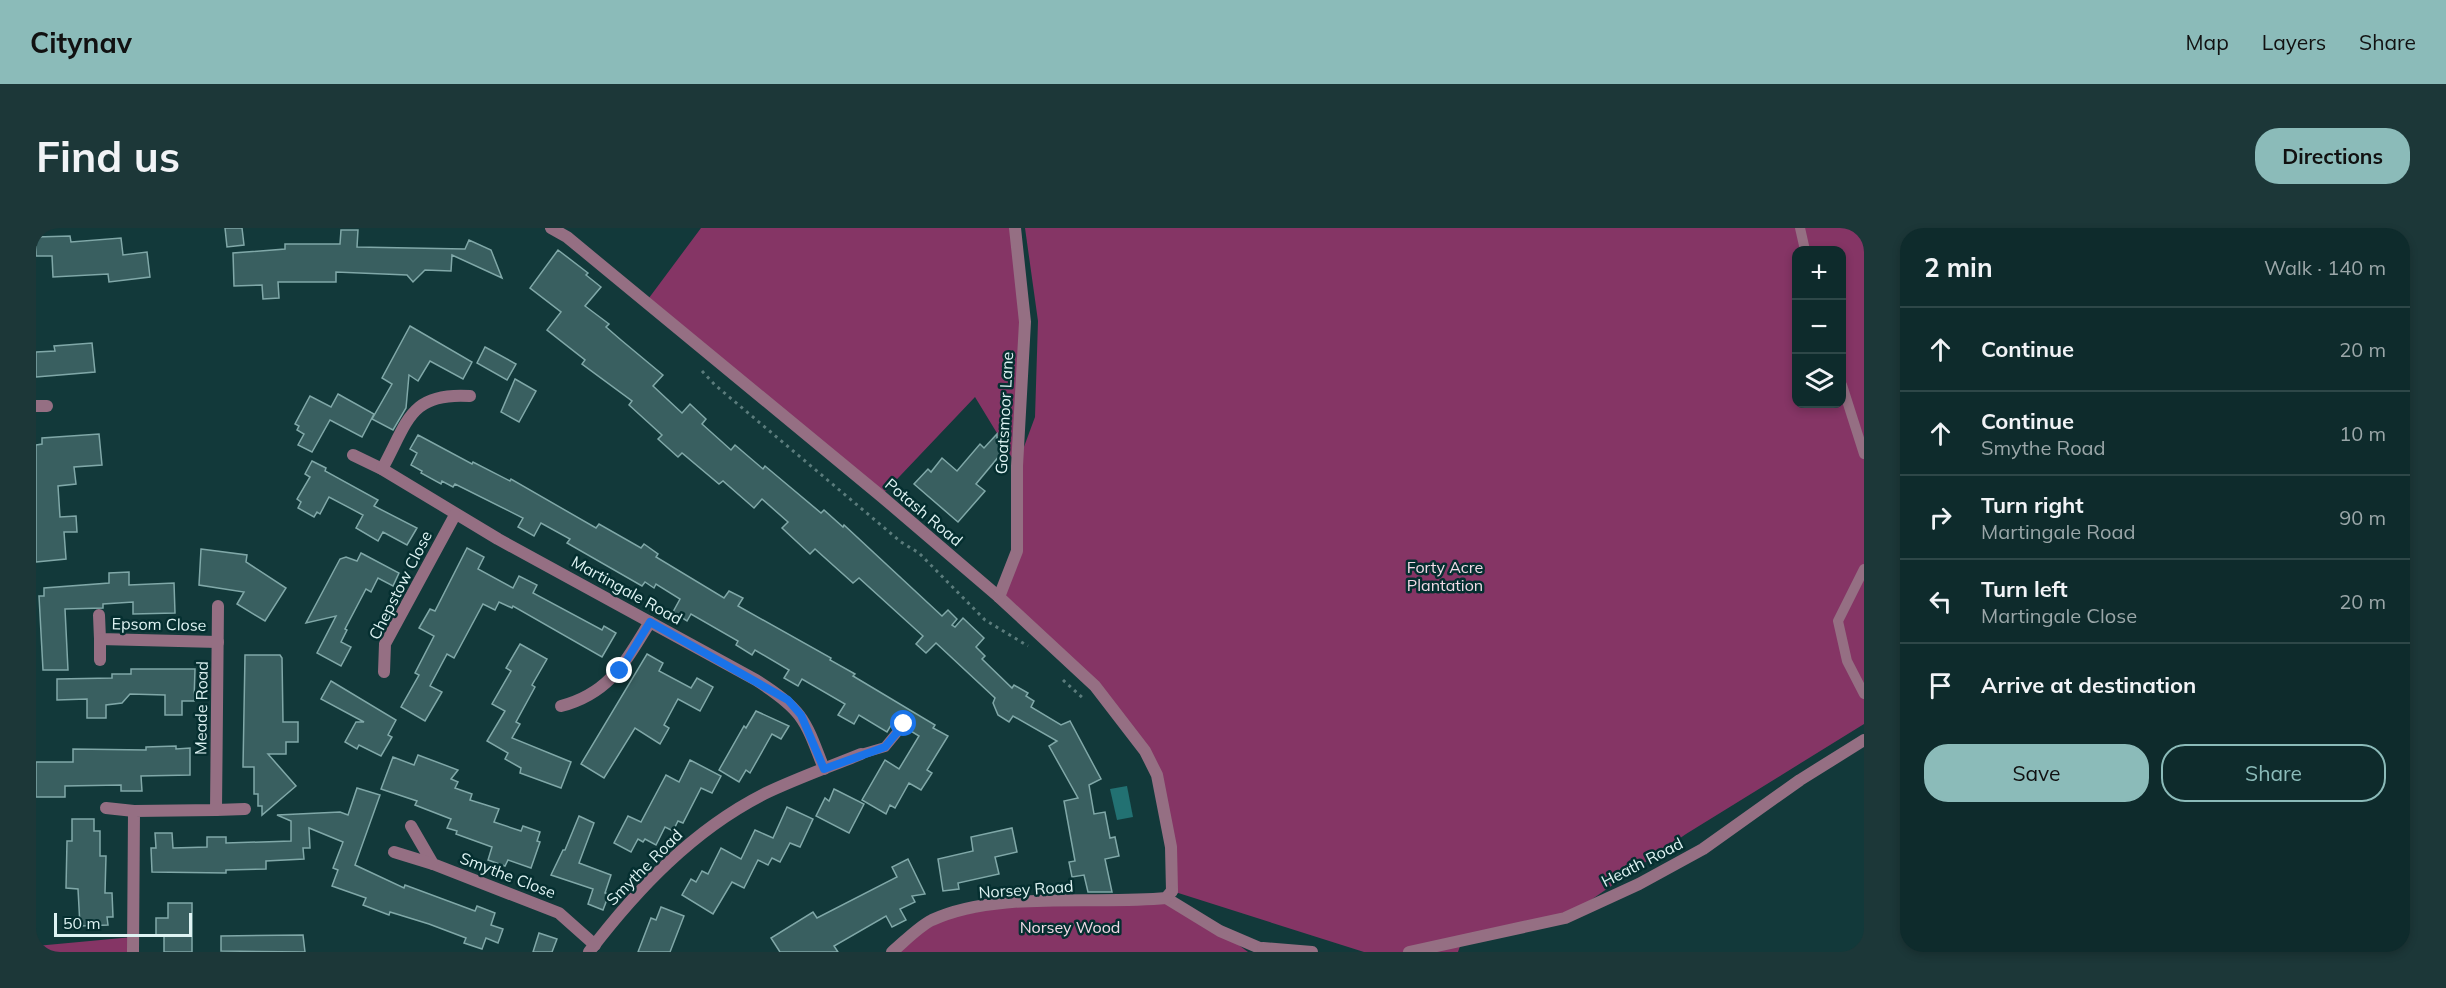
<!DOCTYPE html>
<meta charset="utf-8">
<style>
:root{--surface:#0e2b2c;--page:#1c3738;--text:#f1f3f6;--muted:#9ba7a9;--line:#2e4748;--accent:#8bbbb9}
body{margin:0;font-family:Mulish,sans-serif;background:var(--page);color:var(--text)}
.controls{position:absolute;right:18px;top:18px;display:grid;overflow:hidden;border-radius:12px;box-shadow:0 3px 9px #0003}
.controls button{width:54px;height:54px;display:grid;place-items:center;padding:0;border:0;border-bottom:2px solid var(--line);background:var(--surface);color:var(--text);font:30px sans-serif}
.scale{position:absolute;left:18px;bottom:15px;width:138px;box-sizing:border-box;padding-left:6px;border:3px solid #def3f3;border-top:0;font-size:16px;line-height:21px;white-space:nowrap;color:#def3f3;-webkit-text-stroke:4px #052f30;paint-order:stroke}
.stop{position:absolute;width:18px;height:18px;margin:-14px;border:4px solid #1a73e8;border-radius:50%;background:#fff}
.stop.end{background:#1a73e8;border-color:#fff;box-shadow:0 2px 6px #0008}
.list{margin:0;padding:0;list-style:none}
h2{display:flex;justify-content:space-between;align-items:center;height:78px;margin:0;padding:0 24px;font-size:26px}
h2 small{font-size:20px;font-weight:400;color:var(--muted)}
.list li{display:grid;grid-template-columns:39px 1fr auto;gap:18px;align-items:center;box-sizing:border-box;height:84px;padding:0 24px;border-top:2px solid var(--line)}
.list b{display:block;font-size:22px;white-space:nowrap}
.list p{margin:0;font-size:20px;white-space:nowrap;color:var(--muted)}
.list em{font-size:20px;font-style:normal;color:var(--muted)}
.actions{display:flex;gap:12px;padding:18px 24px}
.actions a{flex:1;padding:14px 0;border:2px solid var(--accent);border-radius:24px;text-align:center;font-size:21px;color:var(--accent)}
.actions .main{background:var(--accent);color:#111}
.icon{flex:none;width:33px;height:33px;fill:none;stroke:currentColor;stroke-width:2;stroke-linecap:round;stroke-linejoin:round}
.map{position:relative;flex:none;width:1828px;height:724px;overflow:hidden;border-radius:24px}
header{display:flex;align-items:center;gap:36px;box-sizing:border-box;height:84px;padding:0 30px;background:var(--accent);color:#111}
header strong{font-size:28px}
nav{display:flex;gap:33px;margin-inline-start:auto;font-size:21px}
.intro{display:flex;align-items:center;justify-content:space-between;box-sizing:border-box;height:144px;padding:0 36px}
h1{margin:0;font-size:42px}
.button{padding:15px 27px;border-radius:24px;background:var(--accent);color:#111;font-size:21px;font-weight:700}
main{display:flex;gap:36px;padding:0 36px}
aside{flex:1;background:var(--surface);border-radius:24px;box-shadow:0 3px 9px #0003}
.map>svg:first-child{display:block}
.green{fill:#853565;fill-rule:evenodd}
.water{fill:#227172}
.building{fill:#395f60;stroke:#80a8a8;stroke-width:1.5}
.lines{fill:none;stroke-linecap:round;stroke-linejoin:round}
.path{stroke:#5b7c7c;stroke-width:3;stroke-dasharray:3 4.5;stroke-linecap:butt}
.service{stroke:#956f83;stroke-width:10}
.minor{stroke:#956f83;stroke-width:12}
.tertiary{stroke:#956f83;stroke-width:12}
.route{stroke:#1a73e8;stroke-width:8}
.labels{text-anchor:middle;stroke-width:5;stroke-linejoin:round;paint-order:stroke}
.street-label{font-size:16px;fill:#def3f3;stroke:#052f30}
.park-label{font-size:16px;fill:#f3dbe7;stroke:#052f30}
</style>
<header>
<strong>Citynav</strong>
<nav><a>Map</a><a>Layers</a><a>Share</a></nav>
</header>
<div class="intro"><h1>Find us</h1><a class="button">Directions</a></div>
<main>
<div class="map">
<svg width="1828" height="724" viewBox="0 0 1828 724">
<rect width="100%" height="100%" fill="#12393a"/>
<g class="green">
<path d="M 665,0 L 979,0 L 989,94 L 982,235 L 999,189 L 1002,93 L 989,0 L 1828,0 L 1828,496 L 1650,606 L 1529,690 L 1426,712 L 1422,724 L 1328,724 L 1136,663 L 1121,547 L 1059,458 L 963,369 L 981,323 L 981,238 L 939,169 L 845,268 L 610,74 ZM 1760,22 L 1806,22 L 1806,176 L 1760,176 Z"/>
<polygon points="992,674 1131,675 1184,703 1212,724 856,724 894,693"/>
<polygon points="97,709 97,724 0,724 0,718"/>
</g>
<polygon class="water" points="1091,558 1097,589 1081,592 1074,561"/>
<g class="building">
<polygon points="189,0 206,0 208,17 191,19"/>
<polygon points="305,2 322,2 321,19 429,21 433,12 455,22 466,50 416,27 415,43 389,42 377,54 371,47 300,44 300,54 242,54 243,70 227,71 226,57 198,58 197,25 249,21 249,16 304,16"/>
<polygon points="34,8 35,14 85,10 87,27 111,24 114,49 73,54 72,46 17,49 16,28 0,28 0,9"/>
<polygon points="522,22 552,45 550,47 565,59 549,78 573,96 570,99 585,112 627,147 617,158 646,185 654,176 670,191 666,196 695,222 699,217 727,241 729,238 785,285 788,282 807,299 808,297 906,388 912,382 921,391 916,397 919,399 927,390 948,410 940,419 949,428 946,431 976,460 978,457 992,465 990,468 998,473 995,479 1025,497 1034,493 1065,551 1053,557 1058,586 1069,584 1074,610 1079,609 1083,628 1069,631 1076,664 1052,664 1048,647 1036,649 1033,634 1039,633 1028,573 1042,570 1013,518 1021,513 977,488 973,494 962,487 957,475 959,470 900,415 890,425 880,416 887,408 823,350 817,355 779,321 774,326 746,300 752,294 726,271 718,280 687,253 683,256 646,225 642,229 622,211 626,207 593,177 596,173 546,136 549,132 511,102 525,84 494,60"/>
<polygon points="374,98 436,134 427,151 394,133 382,153 373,147 370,180 357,202 336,191 356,156 346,150"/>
<polygon points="56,115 59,144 0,149 0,124 19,123 18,118"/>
<polygon points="449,119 480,136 471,152 441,135"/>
<polygon points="479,151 500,163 483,194 465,184"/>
<polygon points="302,166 338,186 326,209 294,192 276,224 262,217 268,206 261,202 263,198 259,196 274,168 295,179"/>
<polygon points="63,206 66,237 38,239 40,256 22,258 24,289 40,288 41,304 28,304 30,331 0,334 0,217 6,216 6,210"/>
<polygon points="961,206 961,214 969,221 940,256 949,263 922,294 878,256 892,241 895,244 906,230 921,243 944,216 948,220"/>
<polygon points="382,207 436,236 437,234 474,253 475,251 560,300 563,296 605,320 608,316 622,326 620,329 688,370 693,363 707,370 702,378 795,430 794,432 819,446 817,448 899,497 897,500 912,508 891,542 896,545 885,562 873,555 859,580 854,577 850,586 826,572 849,532 863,541 883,508 873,502 875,497 872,490 866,489 858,492 851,504 823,487 818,496 802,487 809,476 766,451 762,458 748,450 753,442 719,422 716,427 700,417 702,413 655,386 651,393 637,384 644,371 620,356 618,360 609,354 606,358 531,315 534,311 505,295 498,308 482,299 487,290 419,256 417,259 406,253 405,256 385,245 386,243 375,237 381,225 374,221"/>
<polygon points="276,233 290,240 289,243 342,272 338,278 381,300 371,317 347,304 342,313 320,300 327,287 293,269 284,286 281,284 278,289 262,280 265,274 261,271 274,249 269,246"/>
<polygon points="431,320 448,329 442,341 477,360 483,348 501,357 497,365 566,402 568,398 580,405 566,429 477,378 476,380 463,374 459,382 447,376 418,430 411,426 394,458 406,464 389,493 365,479 383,447 379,445 398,408 383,400 394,381 399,383"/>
<polygon points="165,321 211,327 210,334 250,360 229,393 201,376 208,364 163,357"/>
<polygon points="325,325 363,345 357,358 342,350 335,364 330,361 309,401 311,402 305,414 315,419 305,438 281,425 300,388 270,395 304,331 310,329 321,333"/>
<polygon points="93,344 93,357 138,355 139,385 97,386 97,374 67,376 67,380 29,381 32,442 7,442 3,368 8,368 8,360 73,355 73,345"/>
<polygon points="484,416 511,431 496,457 499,459 480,494 484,496 476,510 535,534 525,560 484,545 485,540 469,531 472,525 451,513 469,483 456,476 475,443 470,440"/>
<polygon points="611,426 627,435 623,443 655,460 661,450 677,459 664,483 642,471 628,497 633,500 624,516 599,500 568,550 545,536"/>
<polygon points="209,427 244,427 246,430 247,494 262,494 262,514 250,514 250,526 232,526 260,558 226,587 226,578 222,578 222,566 218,566 218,539 207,539"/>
<polygon points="95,441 159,441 158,473 146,473 146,487 129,487 129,467 94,466 86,475 70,477 70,490 51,490 51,471 21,472 21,451 76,450 76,446 95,446"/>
<polygon points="295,453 360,492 352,507 356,509 345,528 323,517 321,521 309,514 320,494 328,494 285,471"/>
<polygon points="720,483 753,498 745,511 736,506 714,545 710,542 703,554 683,542 708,498 710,500"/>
<polygon points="140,518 140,521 154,520 154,547 105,548 106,563 85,563 85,557 29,558 29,569 0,569 0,534 37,534 37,521 110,522 110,519"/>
<polygon points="382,527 422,542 415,551 422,554 419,560 436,566 434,572 463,581 458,594 485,603 487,598 504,604 501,613 504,614 495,640 472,632 469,638 452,632 456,619 420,606 421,603 411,600 415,591 379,577 381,573 345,561 357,529 378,537"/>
<polygon points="654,532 685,548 676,565 665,560 647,595 642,593 637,603 629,599 620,617 609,611 607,614 602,611 595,624 578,615 592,588 605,594 630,547 643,554"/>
<polygon points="321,560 344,567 319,637 368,660 369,657 439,683 441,678 459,685 455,697 467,701 462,715 450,710 446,721 428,715 430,710 393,696 354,684 353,687 327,677 330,670 296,658 302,642 297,640 307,614 273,600 274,620 267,620 268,631 230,633 230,641 190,642 190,645 116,644 115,620 120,620 119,605 136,605 137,620 171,619 171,609 190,609 190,615 255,613 255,593 241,587 304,584 312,587"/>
<polygon points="798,561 828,576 813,605 780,588 789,570 793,573"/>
<polygon points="751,579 777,591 764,619 754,615 744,634 736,630 732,637 722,632 708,660 696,654 677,686 646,667 655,651 660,654 666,643 672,646 685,620 705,631 719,602 737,610"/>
<polygon points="543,588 558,595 543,635 575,647 569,665 573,666 567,682 552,676 557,661 515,647 527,622 529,622"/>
<polygon points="36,591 58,591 58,603 64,603 64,628 70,628 69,665 76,665 77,689 71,689 72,697 44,698 42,661 30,660 31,613 36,613"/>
<polygon points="976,600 981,624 959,629 963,646 922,655 923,661 907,663 902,631 937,623 935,609"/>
<polygon points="872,631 889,666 876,668 879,674 864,681 870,692 856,699 850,688 798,718 802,724 744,724 735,710 777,684 781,690 861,649 856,639"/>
<polygon points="132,675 156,675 156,724 128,724 128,708 120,708 120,690 132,690"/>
<polygon points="625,679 648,688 634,724 602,724 615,690 620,692"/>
<polygon points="503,705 521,711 516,724 497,724"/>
<polygon points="267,707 269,724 185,723 185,708"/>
</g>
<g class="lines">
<g class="path">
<polyline points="666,143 679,157 865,314 883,325 949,392 992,418"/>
<polyline points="1027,452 1049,472"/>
</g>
<g class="service">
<polyline points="1764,0 1769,22"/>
<polyline points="1806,157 1828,226"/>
<polyline points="1828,341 1802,393 1811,433 1828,466"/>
<polyline points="825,526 849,519 868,496"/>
</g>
<g class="minor">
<polyline points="515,0 531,9 845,268 963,369 1059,458 1109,523 1121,547 1135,619 1136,663"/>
<polyline points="0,178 11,178"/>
<path d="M 317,227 L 346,241 L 462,311 L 720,452 C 767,482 769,491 788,541"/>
<path d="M 346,241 C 372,194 373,164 434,168"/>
<polyline points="963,369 981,323 981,238 989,94 979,0"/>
<polyline points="63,387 64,411 182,414"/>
<polyline points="64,432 64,411"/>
<polyline points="348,444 349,416 419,287"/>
<path d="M 525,478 C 574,465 589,434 614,394"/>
<polyline points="70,580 98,583"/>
<polyline points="180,582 209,581"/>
<polyline points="375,598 397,636 523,685 559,717"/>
<polyline points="358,624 397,636"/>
<polyline points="1130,670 1184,703 1233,724"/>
<polyline points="97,724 98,583 180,582 182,378"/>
<path d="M 553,724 C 601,661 657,602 728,566 C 759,551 793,539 825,526"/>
</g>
<g class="tertiary">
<polyline points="1227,720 1276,724"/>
<path d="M 856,724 C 868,714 882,699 896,692 C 961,662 1059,677 1130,670 L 1136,663"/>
<polyline points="1373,724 1529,690 1603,656 1667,621 1764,552 1828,512"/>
</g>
</g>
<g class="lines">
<polyline class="route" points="584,443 614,394 752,472 765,487 788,541 849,519 868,496"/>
</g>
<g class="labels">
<g class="street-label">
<text transform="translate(968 185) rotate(-87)" y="6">Goatsmoor Lane</text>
<text transform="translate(888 284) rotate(40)" y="6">Potash Road</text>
<text transform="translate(364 357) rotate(-63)" y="6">Chepstow Close</text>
<text transform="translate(591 362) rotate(29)" y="6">Martingale Road</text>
<text transform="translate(123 396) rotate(1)" y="6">Epsom Close</text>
<text transform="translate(165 480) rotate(-89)" y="6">Meade Road</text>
<text transform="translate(1606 634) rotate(-27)" y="6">Heath Road</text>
<text transform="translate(608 639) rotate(-45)" y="6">Smythe Road</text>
<text transform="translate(472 647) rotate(21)" y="6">Smythe Close</text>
<text transform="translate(990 661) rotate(-4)" y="6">Norsey Road</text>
</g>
<g class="park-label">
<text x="1409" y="345">Forty Acre<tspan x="1409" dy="18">Plantation</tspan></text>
<text x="1034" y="705">Norsey Wood</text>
</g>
</g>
</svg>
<div class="controls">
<button>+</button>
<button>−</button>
<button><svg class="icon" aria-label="layers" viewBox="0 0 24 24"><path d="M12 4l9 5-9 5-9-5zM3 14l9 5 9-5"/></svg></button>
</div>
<div class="scale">50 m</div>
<div class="stop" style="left:868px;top:496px"></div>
<div class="stop end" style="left:584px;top:443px"></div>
</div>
<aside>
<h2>2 min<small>Walk · 140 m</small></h2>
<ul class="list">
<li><svg class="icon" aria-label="ahead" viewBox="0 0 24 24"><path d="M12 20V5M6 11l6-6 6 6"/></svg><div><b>Continue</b></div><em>20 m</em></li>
<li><svg class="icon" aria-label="ahead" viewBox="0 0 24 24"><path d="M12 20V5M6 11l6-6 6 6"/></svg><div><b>Continue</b><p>Smythe Road</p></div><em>10 m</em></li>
<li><svg class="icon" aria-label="right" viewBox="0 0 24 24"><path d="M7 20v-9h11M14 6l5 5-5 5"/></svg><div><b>Turn right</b><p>Martingale Road</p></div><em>90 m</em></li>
<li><svg class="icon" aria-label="left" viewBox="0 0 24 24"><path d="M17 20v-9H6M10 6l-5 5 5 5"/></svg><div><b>Turn left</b><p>Martingale Close</p></div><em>20 m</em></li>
<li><svg class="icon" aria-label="arrive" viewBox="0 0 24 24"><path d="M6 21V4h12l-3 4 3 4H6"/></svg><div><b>Arrive at destination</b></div></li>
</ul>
<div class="actions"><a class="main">Save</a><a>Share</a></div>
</aside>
</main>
